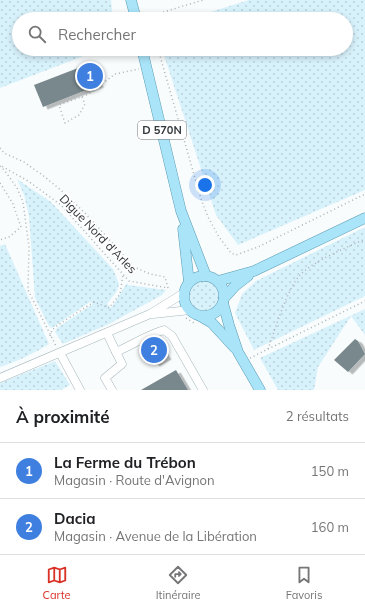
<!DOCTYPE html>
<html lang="fr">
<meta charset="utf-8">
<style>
:root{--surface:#fff;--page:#f2f2f2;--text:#202124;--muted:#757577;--line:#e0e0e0;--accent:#d93025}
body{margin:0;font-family:Mulish,sans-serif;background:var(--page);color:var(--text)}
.you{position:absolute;left:205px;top:185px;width:14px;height:14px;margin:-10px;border:3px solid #fff;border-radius:50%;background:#1a73e8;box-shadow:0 0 0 6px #1a73e833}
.badge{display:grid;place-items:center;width:26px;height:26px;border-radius:50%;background:var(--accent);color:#fff;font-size:13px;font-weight:700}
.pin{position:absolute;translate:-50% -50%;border:2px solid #fff;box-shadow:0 1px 4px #0006}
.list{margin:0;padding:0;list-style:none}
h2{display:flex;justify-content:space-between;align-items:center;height:52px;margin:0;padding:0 16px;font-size:17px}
h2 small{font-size:13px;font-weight:400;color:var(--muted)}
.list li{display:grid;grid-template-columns:26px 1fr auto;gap:12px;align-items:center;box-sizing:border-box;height:56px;padding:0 16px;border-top:1px solid var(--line)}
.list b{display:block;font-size:15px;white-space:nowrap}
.list p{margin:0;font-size:13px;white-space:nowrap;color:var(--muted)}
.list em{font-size:13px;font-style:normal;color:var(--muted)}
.icon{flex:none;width:22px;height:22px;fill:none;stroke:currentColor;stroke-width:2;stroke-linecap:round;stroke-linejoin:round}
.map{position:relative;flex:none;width:365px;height:390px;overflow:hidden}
.search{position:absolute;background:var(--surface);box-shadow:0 2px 6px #0003;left:12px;right:12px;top:12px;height:44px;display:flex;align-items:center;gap:10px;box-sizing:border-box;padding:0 14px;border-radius:22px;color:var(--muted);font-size:15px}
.sheet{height:164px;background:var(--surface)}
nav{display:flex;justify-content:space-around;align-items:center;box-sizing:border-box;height:56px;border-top:1px solid var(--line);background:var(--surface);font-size:11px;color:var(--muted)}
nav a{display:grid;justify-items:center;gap:2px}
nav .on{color:var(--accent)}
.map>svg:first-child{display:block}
.grass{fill:url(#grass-dots)}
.building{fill:#79888d;filter:url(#shadow)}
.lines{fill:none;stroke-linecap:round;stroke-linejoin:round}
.minor-casing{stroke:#a8b8be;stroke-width:9}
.major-casing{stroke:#5a9bb2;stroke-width:11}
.path{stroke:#acb1b2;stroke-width:1.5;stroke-dasharray:1 3;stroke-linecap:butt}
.minor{stroke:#fff;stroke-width:8}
.major{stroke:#a9e4f8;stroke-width:10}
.labels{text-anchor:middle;stroke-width:3.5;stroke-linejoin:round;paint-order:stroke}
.shield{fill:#fff;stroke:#6e7274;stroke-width:1}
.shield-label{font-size:11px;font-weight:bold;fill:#303639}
.street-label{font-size:12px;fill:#303639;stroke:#fff}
</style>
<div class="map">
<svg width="365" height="390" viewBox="0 0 365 390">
<defs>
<pattern id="grass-dots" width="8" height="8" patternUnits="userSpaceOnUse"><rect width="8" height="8" fill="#d8f2fc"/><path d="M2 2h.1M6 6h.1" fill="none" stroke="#bad0d9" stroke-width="1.8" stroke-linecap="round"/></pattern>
<filter id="shadow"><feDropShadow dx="4.5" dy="2.5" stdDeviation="0" flood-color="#0004"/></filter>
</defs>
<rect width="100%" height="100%" fill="#f9fcfd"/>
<g class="grass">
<polygon points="0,0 111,0 113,19 19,19 19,49 102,49 0,88"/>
<polygon points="249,0 365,0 365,190 238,245 216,215 162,49 346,49 346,19 188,19"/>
<polygon points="17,179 51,202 113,269 119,284 117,291 107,304 111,308 127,283 128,285 166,290 162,295 109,324 63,344 55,332 57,328 93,304 90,302 52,328 49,326 35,298 29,216 24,195"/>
<polygon points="365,227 365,296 254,350 235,313 242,294 256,281"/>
<path d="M 5,244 L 49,344 C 33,354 18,361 0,367 L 0,246 Z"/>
<circle cx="204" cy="296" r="15"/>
<polygon points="365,309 365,335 351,316 318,367 314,390 278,390 260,358"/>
<polygon points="55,361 70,385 61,390 0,390 0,383"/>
</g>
<g class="building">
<polygon points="91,63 99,85 43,107 34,85"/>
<polygon points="154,336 167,357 155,364 142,343"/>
<polygon points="355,339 358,341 365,354 348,372 334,360"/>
<polygon points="176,370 188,390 141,390"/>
</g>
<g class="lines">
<defs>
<g id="minor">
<polyline points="153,314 190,310"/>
<path d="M 107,333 L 116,352 C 132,345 147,335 164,330 L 172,336 L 203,390"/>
<polyline points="60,353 80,390"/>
<polyline points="0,378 150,314 184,293"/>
<polyline points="112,390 105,378 122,364 116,352"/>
</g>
<g id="major">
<polyline points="131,0 136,19"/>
<polyline points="142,49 181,211 206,276"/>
<polyline points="183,229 189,282"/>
<circle cx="204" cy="296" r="20"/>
<polyline points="218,281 254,271 365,218"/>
<polyline points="224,298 235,286 248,276"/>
<polyline points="223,303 229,325 238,352 260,390"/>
<polyline points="200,316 212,323 235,348"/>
</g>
</defs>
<use href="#minor" class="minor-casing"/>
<use href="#major" class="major-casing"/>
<g class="path">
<polyline points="144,18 203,0"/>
<polyline points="158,49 201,199 208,217 219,237 231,253 236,255 258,247 365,194"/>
<polyline points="82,97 85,104 79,115 65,123 59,105 89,94 115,74 139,69"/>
<polyline points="0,148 4,153 24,162 45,177 63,192 86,214 134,267 150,274 165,277 168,288 129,281 61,205 28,181 0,165"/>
<polyline points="0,166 5,171 17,188 23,202 29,247 28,290 56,346"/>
<polyline points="0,183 13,204 21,227 9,237 0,240"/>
<polyline points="186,318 194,323"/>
<polyline points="50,336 52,330 58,325 94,302 109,308 120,294 123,275"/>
<path d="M 268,349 C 275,330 287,289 300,275 C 315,260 346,248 365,239"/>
<polyline points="250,358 365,301"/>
</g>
<use href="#minor" class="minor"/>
<use href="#major" class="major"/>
</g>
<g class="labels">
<rect class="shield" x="138" y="121" width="48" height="18" rx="3"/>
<g class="shield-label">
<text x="162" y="134">D 570N</text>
</g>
<g class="street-label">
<text transform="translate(98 234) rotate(46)" y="4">Digue Nord d'Arles</text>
</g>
</g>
</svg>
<div class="you"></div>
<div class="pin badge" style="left:90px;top:76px;background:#3f7fe0">1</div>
<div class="pin badge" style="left:154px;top:350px;background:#3f7fe0">2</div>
<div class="search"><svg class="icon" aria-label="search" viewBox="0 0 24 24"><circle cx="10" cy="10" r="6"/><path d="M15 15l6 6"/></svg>Rechercher</div>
</div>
<section class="sheet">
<h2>À proximité<small>2 résultats</small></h2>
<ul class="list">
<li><span class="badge" style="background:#3f7fe0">1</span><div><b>La Ferme du Trébon</b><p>Magasin · Route d'Avignon</p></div><em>150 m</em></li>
<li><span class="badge" style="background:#3f7fe0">2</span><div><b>Dacia</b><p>Magasin · Avenue de la Libération</p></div><em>160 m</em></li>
</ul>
</section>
<nav>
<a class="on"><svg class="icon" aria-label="map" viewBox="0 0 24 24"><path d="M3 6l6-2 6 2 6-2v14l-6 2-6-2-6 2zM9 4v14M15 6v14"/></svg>Carte</a>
<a><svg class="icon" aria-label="directions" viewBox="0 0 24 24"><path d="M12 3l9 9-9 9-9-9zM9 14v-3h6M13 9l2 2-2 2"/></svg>Itinéraire</a>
<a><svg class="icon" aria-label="saved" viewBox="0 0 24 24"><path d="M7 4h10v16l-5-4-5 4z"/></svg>Favoris</a>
</nav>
